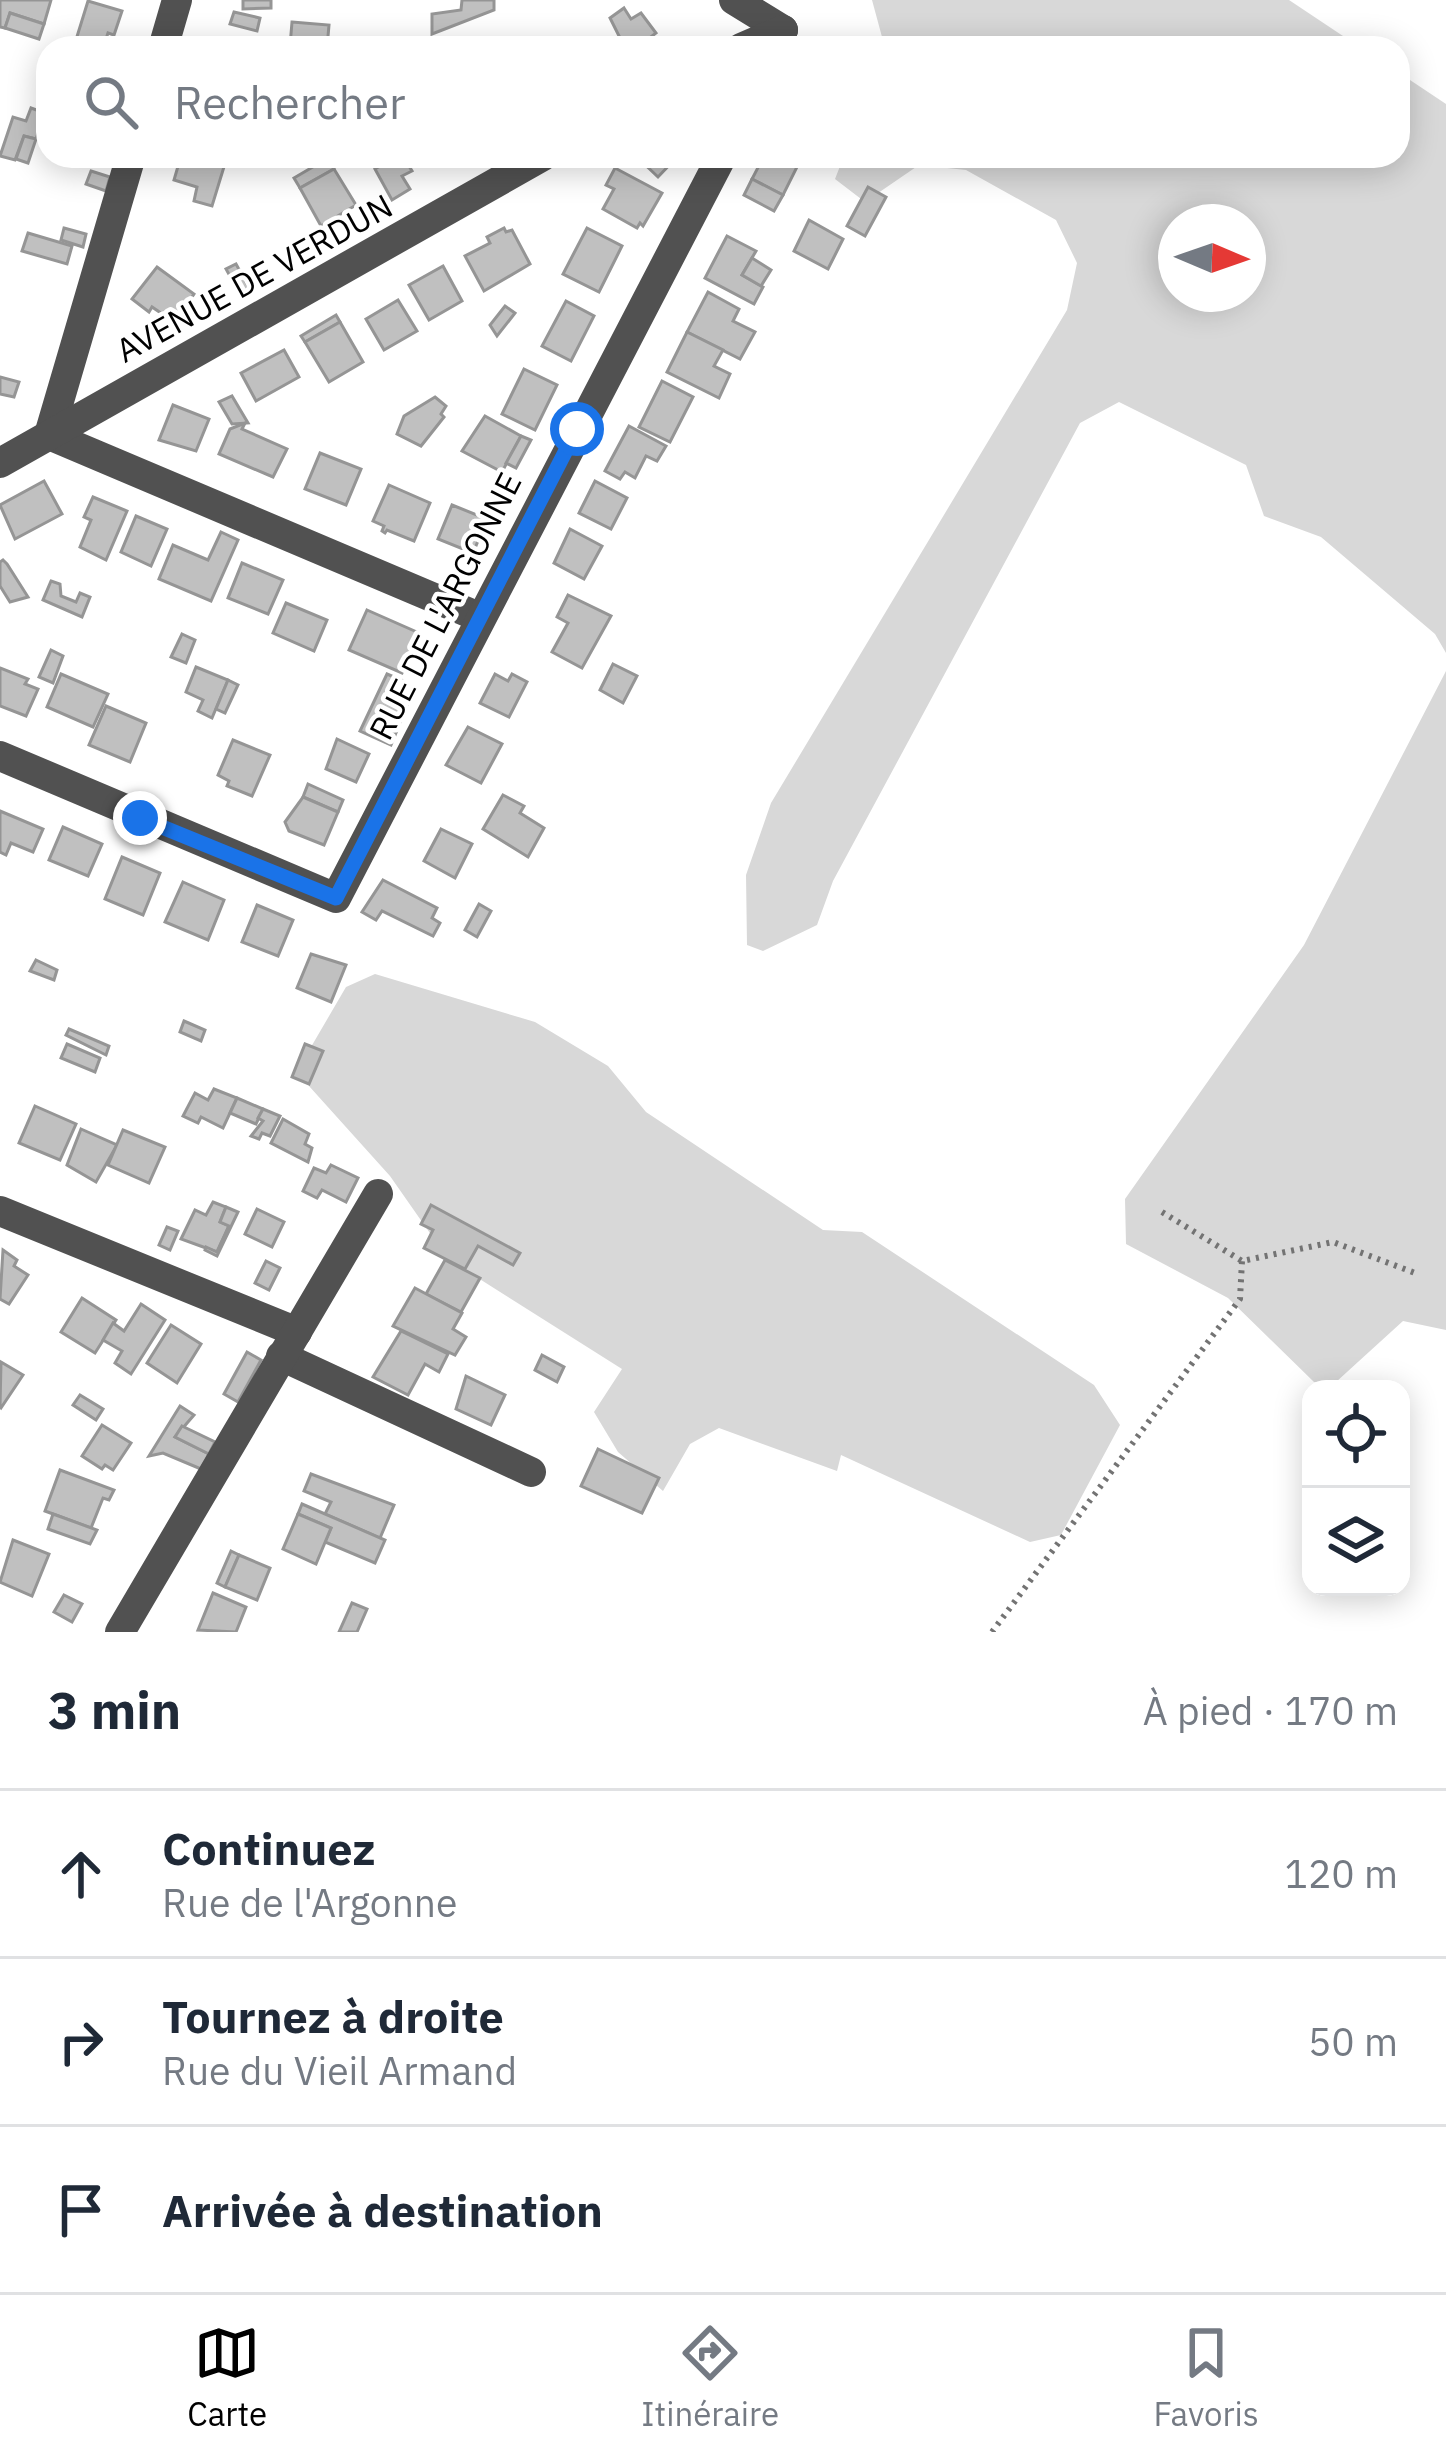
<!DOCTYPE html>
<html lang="fr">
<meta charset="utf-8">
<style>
:root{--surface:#fff;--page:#f2f2f3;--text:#1f2937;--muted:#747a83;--line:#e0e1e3;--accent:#000}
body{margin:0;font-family:"IBM Plex Sans",sans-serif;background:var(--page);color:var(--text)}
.controls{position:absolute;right:36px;bottom:36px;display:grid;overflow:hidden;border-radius:24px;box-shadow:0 6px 30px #0003}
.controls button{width:108px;height:108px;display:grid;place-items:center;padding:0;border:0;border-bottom:3px solid var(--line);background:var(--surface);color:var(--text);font:60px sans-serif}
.compass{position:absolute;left:1158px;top:204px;width:108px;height:108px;border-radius:50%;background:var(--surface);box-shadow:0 6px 30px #0003;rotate:92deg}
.stop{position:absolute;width:36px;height:36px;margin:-27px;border:9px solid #1a73e8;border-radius:50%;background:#fff}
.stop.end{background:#1a73e8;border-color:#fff;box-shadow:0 3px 12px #0008}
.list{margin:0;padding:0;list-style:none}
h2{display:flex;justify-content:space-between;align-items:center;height:156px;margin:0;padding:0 48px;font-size:51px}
h2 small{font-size:39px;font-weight:400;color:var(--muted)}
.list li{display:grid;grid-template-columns:78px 1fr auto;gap:36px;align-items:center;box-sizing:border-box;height:168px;padding:0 48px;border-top:3px solid var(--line)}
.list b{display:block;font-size:45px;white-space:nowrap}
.list p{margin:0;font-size:39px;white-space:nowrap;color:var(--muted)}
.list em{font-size:39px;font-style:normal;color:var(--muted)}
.icon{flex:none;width:66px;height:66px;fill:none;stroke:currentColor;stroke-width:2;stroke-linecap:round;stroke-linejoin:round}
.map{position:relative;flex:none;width:1446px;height:1632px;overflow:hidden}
.search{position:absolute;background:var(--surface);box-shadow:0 6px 30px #0003;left:36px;right:36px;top:36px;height:132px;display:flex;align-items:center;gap:30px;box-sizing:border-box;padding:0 42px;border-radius:36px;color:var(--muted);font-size:45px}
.sheet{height:660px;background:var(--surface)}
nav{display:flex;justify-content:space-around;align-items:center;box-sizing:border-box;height:168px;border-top:3px solid var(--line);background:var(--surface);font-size:33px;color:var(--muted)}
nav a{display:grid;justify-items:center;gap:6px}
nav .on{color:var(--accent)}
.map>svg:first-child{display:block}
.green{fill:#d8d8d8;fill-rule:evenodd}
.building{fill:#c0c0c0;stroke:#959595;stroke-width:3}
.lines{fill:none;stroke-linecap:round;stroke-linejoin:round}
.path{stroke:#737373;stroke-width:6;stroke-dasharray:3 6;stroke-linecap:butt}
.minor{stroke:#515151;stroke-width:30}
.route{stroke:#1a73e8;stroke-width:15}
.labels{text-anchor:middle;stroke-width:9;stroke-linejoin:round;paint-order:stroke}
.street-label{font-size:33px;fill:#000;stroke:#fff}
</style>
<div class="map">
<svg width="1446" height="1632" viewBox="0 0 1446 1632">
<rect width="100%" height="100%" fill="#fff"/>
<g class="green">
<polygon points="872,0 1289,0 1361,48 885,48"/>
<path d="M 1398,72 L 1446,104 L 1446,653 L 1435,634 L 1321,537 L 1264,516 L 1246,465 L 1119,402 L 1080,423 L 833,881 L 817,925 L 763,951 L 747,945 L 746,875 L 771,803 L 1067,310 L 1077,263 L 1056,220 L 966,170 L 919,165 L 865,202 L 835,179 L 844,156 L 1398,156 ZM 1176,222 L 1248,222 L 1248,294 L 1176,294 Z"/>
<polygon points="1446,671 1446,1330 1403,1321 1336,1382 1314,1382 1228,1298 1126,1244 1125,1199 1304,945"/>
<polygon points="375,974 535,1022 608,1066 646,1112 823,1230 862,1232 1094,1385 1120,1425 1061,1535 1030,1542 841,1455 837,1471 719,1428 690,1444 663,1491 618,1452 594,1412 622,1369 448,1259 390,1176 309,1086 311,1047 346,987"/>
</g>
<g class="building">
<polygon points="0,0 51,0 44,24 10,13 5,28 0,27"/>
<polygon points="243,0 271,0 271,8 243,9"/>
<polygon points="462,0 494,0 494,10 432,34 432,14 461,10"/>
<polygon points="88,1 122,11 114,35 108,33 103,48 75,43"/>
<polygon points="624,8 631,19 641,13 656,33 647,40 653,48 625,48 610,18"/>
<polygon points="234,12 260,18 257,31 230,24"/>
<polygon points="10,13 44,24 39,39 5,28"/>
<polygon points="292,22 329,25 327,48 290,46"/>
<polygon points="31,108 45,113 36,139 24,136 15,160 0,156 13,117 26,121"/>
<polygon points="24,136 36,139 28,163 16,159"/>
<polygon points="181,156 227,157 212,206 194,201 197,187 174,180"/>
<polygon points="397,156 403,156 412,171 402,176 410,189 392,200 375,169"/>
<polygon points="636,156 678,156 658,177"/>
<polygon points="764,156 786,156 799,163 783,195 752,179"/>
<polygon points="328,158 334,169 300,188 294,178"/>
<polygon points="615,168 662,193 643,226 640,223 637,228 603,209 614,189 606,185"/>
<polygon points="334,169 356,205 321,226 300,188"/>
<polygon points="91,171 110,177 106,191 86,184"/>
<polygon points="752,179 783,195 774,211 744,195"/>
<polygon points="868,187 886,197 865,236 847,226"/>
<polygon points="809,220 843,239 828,269 794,251"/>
<polygon points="64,228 86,234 83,247 61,240"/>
<polygon points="504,228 506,232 512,230 530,264 484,291 465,256 490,243 487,237"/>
<polygon points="587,228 622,246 599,292 563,274"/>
<polygon points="28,233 72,246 67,264 22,251"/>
<polygon points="727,236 756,251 742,275 763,287 754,304 705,278"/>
<polygon points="752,258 771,270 761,286 742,275"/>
<polygon points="236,264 251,291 241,296 226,269"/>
<polygon points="443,266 462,301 429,320 409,285"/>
<polygon points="157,267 194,294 174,322 152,307 149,312 132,299"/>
<polygon points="708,292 739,309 733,321 755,332 740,359 687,332"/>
<polygon points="398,300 417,331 384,350 366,319"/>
<polygon points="566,301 594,316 571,361 542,346"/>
<polygon points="505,306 515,313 497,336 490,325"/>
<polygon points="336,315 340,322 305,342 301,336"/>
<polygon points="340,322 363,362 329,382 305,342"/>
<polygon points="687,332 723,350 714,366 730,374 719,398 667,372"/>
<polygon points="284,350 299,377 256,401 241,373"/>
<polygon points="524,369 557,385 535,430 502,414"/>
<polygon points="0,377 19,382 14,397 0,394"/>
<polygon points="662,381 693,397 670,442 639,427"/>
<polygon points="232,396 248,423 232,424 219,402"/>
<polygon points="435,397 446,406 441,414 444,417 421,446 397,434 404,416"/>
<polygon points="173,405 209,419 196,451 159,440"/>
<polygon points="485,416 521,436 502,472 462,451"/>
<polygon points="245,423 242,429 287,449 273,477 219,454 230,429"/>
<polygon points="629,426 666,446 657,461 646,456 635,478 625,472 620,479 605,471"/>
<polygon points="521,436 531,440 516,468 506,463"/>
<polygon points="320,453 361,469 346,505 305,489"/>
<polygon points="44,481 62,514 15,539 0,505"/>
<polygon points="595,481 627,498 611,529 579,513"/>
<polygon points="389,485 430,503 414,541 387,530 385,533 382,531 384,526 373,521"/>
<polygon points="93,497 127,511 106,560 80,547 91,520 84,517"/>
<polygon points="452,505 487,519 473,553 438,539"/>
<polygon points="136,516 167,529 151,566 121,552"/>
<polygon points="570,529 602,546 584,579 554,563"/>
<polygon points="221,532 238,540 211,601 159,579 173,545 208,560"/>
<polygon points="3,560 7,564 28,597 10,602 0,586 0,562"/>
<polygon points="242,563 283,580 268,614 228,598"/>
<polygon points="51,581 60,584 61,596 76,602 80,593 90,597 82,617 43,600"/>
<polygon points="568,595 611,616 582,668 552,652 568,623 557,617"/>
<polygon points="286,603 327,620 314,651 273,633"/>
<polygon points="367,610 419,633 402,673 349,650"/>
<polygon points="182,634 195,640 186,663 171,657"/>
<polygon points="51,650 63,656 53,683 39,677"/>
<polygon points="613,664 637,676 623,703 600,690"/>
<polygon points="196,667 228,680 212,718 198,711 203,700 186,692"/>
<polygon points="0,668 28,679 25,684 38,689 26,716 0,706"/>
<polygon points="61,674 108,694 93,727 47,707"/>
<polygon points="387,674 406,682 400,696 410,699 391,745 360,731"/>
<polygon points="495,674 508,681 512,674 527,682 509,717 480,703"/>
<polygon points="228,680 238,685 225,713 216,709"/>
<polygon points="106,706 146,723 130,762 89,745"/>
<polygon points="468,727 502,744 481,783 446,765"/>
<polygon points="337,739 369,754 356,782 326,769"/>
<polygon points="233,740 270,755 252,796 227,786 229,781 218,775"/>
<polygon points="308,784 343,800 338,812 303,797"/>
<polygon points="503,795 524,806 520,813 544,828 528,857 483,829"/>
<polygon points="303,797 338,812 324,845 289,831 285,822"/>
<polygon points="0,811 43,829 33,852 11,843 6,855 0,852"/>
<polygon points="63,827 102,844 88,876 49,860"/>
<polygon points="441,829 472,844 455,878 424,861"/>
<polygon points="122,857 160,873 143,915 105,899"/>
<polygon points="383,880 437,908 432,918 440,923 433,936 382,911 376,920 362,912"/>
<polygon points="183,882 224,900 208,940 165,922"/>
<polygon points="479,904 491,911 477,937 465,930"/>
<polygon points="257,905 293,920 278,956 242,942"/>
<polygon points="311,954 346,965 331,1002 297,988"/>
<polygon points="36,960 57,970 54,980 30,971"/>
<polygon points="184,1021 205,1030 201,1041 180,1032"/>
<polygon points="69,1029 109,1046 106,1055 66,1035"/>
<polygon points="67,1044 100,1058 95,1072 61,1058"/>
<polygon points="305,1044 323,1051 309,1084 292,1077"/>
<polygon points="214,1089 237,1098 223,1128 201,1117 198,1123 183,1116 195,1093 208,1100"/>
<polygon points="237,1098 263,1109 256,1124 230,1113"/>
<polygon points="35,1106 76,1124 60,1160 19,1143"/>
<polygon points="263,1109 280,1116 270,1136 262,1133 259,1139 251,1136 263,1121 258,1118"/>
<polygon points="283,1119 309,1134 305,1144 312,1148 308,1162 271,1143"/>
<polygon points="81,1129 117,1145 96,1182 67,1165"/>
<polygon points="123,1130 165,1147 149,1183 108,1165"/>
<polygon points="331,1165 358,1178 346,1202 322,1190 317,1198 303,1191 314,1168 326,1173"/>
<polygon points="213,1202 226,1207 220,1222 229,1226 217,1252 181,1239 195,1210 206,1215"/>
<polygon points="431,1205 520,1253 513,1265 478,1246 465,1269 424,1248 433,1230 421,1224"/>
<polygon points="226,1207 238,1212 217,1256 205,1250 206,1247 217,1252 229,1226 220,1222"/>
<polygon points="257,1209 284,1222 272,1247 245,1234"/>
<polygon points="167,1227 178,1231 170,1250 159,1245"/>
<polygon points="3,1250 17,1260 14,1266 28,1275 9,1304 0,1299"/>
<polygon points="445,1260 480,1278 461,1312 426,1294"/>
<polygon points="266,1261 280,1268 269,1290 255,1283"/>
<polygon points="415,1288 462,1313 453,1329 466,1337 455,1355 393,1326"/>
<polygon points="82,1298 116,1320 95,1353 61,1332"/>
<polygon points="141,1304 165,1320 131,1374 115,1363 122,1351 103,1340 113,1323 124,1331"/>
<polygon points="171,1325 201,1344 177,1383 147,1363"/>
<polygon points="401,1331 448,1354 439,1372 425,1364 408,1395 373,1377"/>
<polygon points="247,1352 261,1360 238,1402 224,1394"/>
<polygon points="542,1355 564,1367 557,1382 535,1370"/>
<polygon points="1,1362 23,1375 1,1408 0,1407"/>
<polygon points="466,1376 505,1395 491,1425 456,1409"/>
<polygon points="80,1395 103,1409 96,1420 73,1405"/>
<polygon points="180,1406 194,1415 175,1437 209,1454 201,1469 163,1453 149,1456"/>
<polygon points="102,1425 131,1443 113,1470 105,1465 102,1469 82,1456"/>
<polygon points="182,1426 215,1442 209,1454 175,1437"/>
<polygon points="598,1449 659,1478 642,1513 581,1486"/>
<polygon points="60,1470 114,1490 109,1500 103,1498 91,1528 45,1511"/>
<polygon points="311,1474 394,1505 380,1538 325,1514 331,1502 304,1491"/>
<polygon points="302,1504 385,1540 375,1563 325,1542 331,1528 298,1514"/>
<polygon points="53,1514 97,1530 90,1544 48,1529"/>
<polygon points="298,1514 331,1528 316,1564 283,1549"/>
<polygon points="13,1540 49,1554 32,1596 0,1582"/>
<polygon points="231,1551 239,1555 225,1587 217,1583"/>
<polygon points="239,1555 270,1568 257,1600 225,1587"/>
<polygon points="213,1593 246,1607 236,1632 198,1630"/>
<polygon points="64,1595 82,1604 72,1622 54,1612"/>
<polygon points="352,1603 367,1609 357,1632 339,1632"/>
</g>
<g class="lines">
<g class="path">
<polyline points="1162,1212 1242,1261 1333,1242 1415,1273"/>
<polyline points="992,1632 1240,1299 1242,1261"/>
</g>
<g class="minor">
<polyline points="734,0 783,30"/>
<polyline points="163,48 177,0"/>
<polyline points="741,48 783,30"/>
<polyline points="131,156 49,435 479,617"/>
<polyline points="0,463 543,156"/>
<polyline points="0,756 336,898 722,156"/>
<polyline points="0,1211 297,1332"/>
<polyline points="281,1356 531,1472"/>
<polyline points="120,1632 378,1194"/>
</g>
</g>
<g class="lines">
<polyline class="route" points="140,818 336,898 577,429"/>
</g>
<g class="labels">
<g class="street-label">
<text transform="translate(254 278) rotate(-29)" y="12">AVENUE DE VERDUN</text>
<text transform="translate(445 606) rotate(-63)" y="12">RUE DE L'ARGONNE</text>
</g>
</g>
</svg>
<div class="controls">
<button><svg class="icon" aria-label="locate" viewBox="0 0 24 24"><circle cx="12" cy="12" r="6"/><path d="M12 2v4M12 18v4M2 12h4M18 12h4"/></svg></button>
<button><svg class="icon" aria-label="layers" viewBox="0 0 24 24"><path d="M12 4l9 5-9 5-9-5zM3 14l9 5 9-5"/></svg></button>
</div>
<svg class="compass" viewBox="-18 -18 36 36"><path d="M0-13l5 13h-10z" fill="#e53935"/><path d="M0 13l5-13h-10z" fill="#747a83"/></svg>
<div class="stop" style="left:577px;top:429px"></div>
<div class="stop end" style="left:140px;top:818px"></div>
<div class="search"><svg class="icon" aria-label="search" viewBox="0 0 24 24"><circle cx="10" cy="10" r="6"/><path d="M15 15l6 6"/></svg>Rechercher</div>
</div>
<section class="sheet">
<h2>3 min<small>À pied · 170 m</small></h2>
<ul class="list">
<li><svg class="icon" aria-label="ahead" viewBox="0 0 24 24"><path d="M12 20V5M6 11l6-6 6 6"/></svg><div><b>Continuez</b><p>Rue de l'Argonne</p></div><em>120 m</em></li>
<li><svg class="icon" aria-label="right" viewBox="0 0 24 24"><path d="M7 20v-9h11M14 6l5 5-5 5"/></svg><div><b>Tournez à droite</b><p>Rue du Vieil Armand</p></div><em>50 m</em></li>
<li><svg class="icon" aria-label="arrive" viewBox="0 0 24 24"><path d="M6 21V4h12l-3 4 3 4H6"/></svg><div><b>Arrivée à destination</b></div></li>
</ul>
</section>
<nav>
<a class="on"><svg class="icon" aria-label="map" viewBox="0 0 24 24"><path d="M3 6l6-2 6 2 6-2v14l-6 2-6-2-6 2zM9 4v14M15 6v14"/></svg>Carte</a>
<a><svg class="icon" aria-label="directions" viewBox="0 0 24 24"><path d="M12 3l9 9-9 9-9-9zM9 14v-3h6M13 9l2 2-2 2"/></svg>Itinéraire</a>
<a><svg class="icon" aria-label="saved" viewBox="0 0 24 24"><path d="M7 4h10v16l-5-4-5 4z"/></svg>Favoris</a>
</nav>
